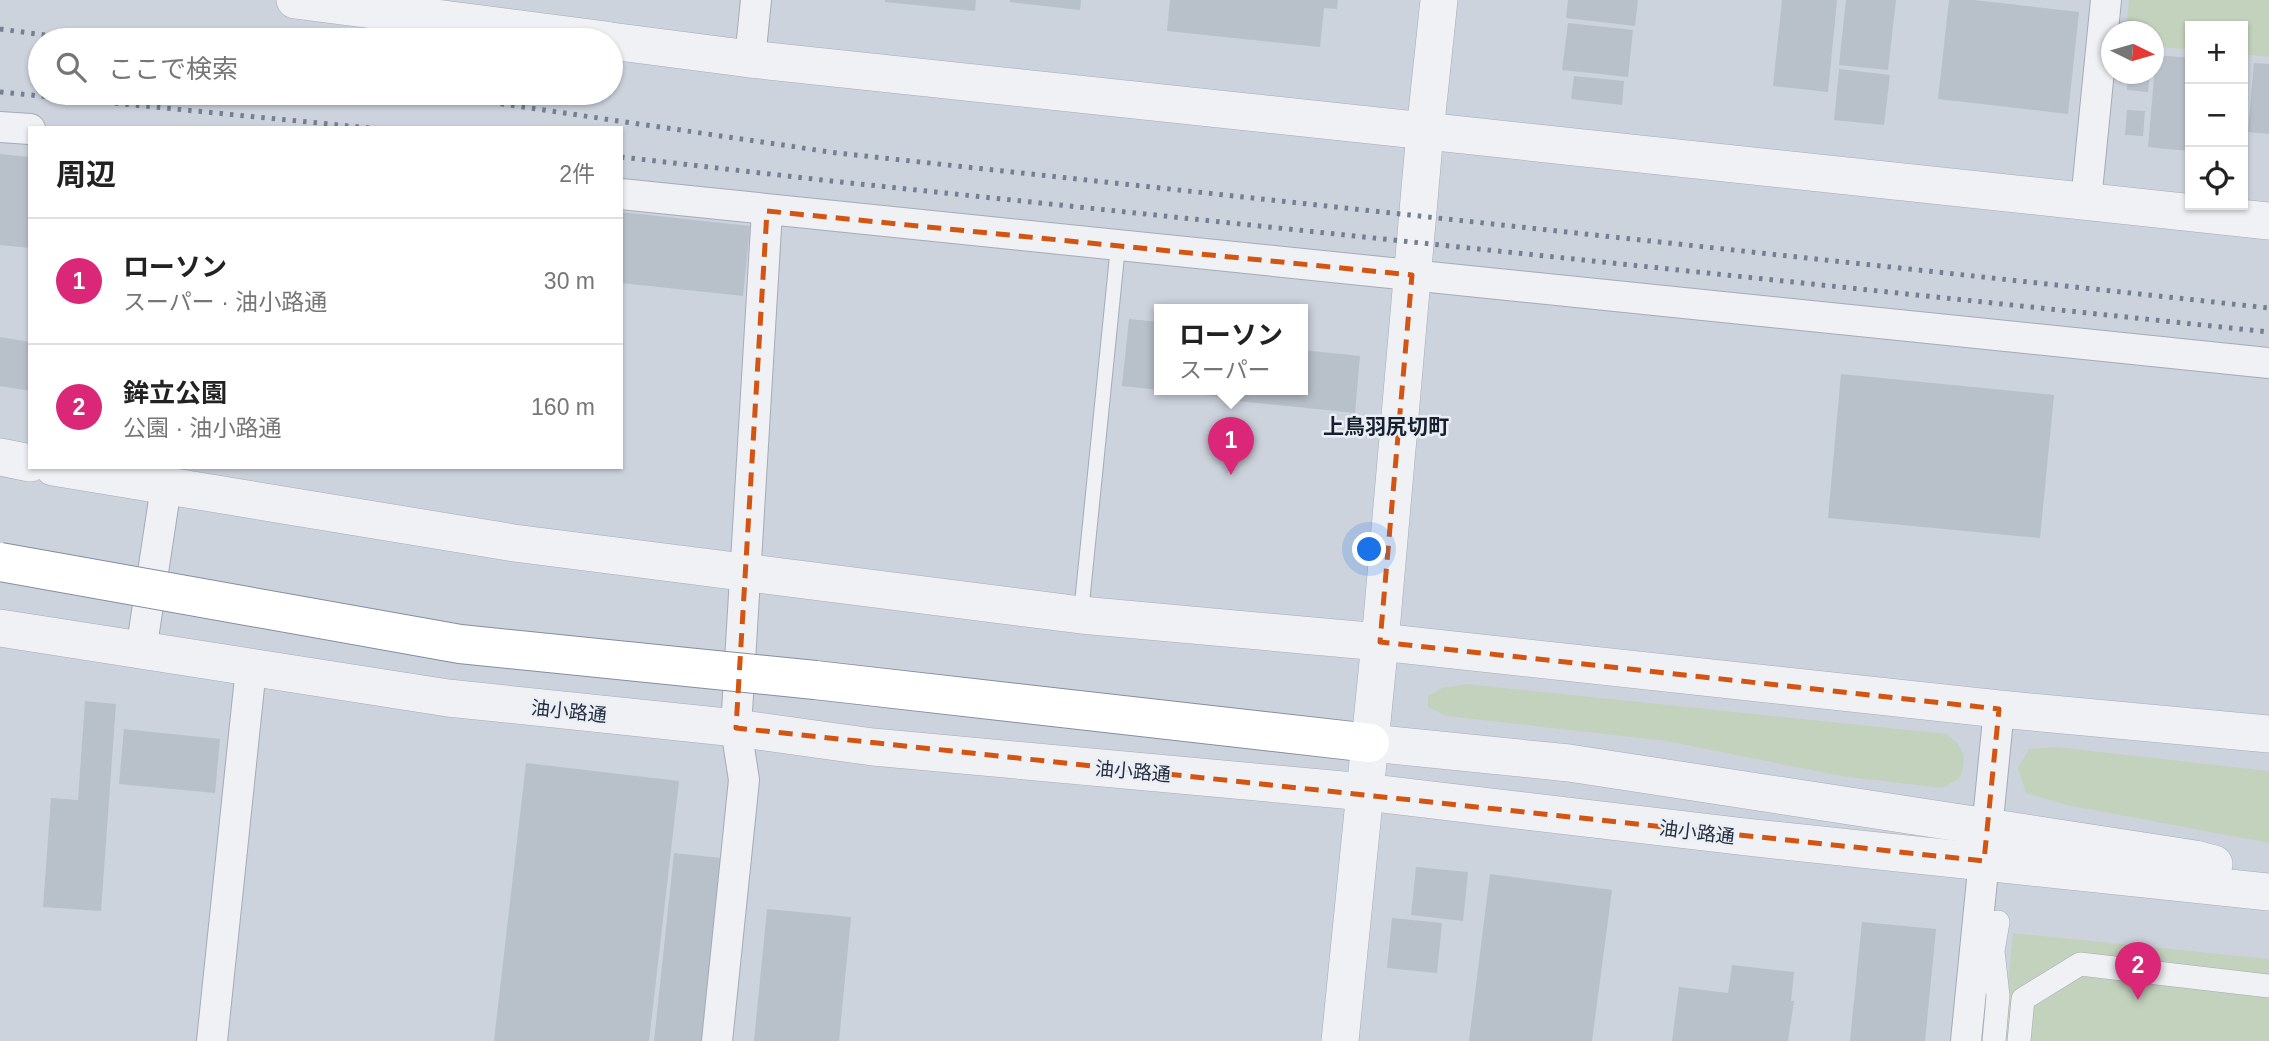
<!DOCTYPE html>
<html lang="ja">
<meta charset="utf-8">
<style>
:root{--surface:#fff;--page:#f6f6f6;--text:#222;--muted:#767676;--line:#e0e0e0;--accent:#db2777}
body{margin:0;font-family:Arial,"Noto Sans JP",sans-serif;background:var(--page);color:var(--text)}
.controls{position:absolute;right:21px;top:21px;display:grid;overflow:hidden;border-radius:0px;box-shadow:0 2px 5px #0004}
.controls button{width:63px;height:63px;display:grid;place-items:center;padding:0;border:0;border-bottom:2px solid var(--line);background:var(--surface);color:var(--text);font:35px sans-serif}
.compass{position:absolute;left:2101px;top:21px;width:63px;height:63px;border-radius:50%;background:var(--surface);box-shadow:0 2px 5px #0004;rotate:95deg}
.you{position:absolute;left:1370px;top:550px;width:24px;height:24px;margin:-18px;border:5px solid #fff;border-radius:50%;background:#1a73e8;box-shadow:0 0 0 10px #1a73e833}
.badge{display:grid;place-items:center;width:46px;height:46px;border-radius:50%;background:var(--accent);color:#fff;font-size:23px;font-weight:700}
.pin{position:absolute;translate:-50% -58px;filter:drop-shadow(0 2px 4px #0008)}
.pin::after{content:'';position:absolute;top:37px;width:24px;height:21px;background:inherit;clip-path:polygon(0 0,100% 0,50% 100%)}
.popup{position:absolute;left:1154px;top:304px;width:154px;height:91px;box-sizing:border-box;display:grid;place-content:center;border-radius:0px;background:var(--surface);filter:drop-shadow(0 2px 5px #0005);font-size:23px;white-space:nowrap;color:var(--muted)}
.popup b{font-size:26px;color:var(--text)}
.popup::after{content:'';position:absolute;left:50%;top:100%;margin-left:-14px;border:14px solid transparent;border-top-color:var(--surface)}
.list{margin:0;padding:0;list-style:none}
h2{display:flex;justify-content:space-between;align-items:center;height:91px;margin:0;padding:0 28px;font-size:30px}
h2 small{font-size:23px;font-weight:400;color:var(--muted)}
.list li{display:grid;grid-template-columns:46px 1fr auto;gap:21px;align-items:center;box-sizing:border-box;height:126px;padding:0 28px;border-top:2px solid var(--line)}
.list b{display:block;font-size:26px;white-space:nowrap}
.list p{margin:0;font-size:23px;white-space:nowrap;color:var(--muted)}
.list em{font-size:23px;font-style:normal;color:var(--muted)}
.icon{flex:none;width:38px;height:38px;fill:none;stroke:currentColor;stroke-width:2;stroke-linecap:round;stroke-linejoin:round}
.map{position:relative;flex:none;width:2269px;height:1041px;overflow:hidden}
.search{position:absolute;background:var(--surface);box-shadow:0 2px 5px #0004;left:28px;top:28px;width:595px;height:77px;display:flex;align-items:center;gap:18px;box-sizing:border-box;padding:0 24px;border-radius:38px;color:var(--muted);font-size:26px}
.panel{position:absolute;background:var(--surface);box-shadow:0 2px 5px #0004;left:28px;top:126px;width:595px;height:343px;border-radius:0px}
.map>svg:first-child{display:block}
.built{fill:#cdd3dd;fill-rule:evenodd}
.green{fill:#c2d2bc}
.building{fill:#b8c0ca}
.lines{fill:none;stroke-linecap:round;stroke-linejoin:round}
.service-casing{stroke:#a5abb5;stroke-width:16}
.pedestrian-casing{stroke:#a5abb5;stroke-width:24}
.minor-casing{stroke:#a5abb5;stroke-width:32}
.tertiary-casing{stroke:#a5abb5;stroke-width:38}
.motorway-casing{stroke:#828e9f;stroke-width:40}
.service{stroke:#eff1f5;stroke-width:14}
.pedestrian{stroke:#eff1f5;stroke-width:23}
.minor{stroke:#eff1f5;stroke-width:30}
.tertiary{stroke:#eff1f5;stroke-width:37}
.motorway{stroke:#fff;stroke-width:38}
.rail{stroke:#748092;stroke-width:5;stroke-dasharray:3.5 7;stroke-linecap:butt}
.motorway-bridge-casing{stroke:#828e9f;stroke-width:40;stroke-linecap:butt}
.motorway-bridge{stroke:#fff;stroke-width:38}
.marked{fill:none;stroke:#d45511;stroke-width:5;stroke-dasharray:14 9;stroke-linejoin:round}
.labels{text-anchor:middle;stroke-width:5;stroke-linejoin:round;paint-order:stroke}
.street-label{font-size:19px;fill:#242e3f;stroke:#ebeff5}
.neighbourhood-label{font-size:21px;font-weight:bold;fill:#17202f;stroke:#ebeff5}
</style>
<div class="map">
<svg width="2269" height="1041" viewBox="0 0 2269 1041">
<rect width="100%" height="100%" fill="#dce0e7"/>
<path class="built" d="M 0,0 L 2269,0 L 2269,1041 L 0,1041 ZM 2190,26 L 2243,26 L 2243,205 L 2190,205 ZM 2112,32 L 2154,32 L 2154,74 L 2112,74 ZM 40,40 L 611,40 L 611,93 L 40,93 ZM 30,128 L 621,128 L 621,467 L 30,467 ZM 1159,309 L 1303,309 L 1303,389 L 1159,389 Z"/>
<g class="green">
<polygon points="2129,0 2269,0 2269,57 2243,54 2243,26 2190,26 2190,50 2154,46 2154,32 2126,31"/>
<path d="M 1466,684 L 1947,734 C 1965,749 1967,756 1960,778 L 1942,788 L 1841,776 L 1666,741 L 1446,716 L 1428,707 L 1428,696 L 1442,688 Z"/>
<polygon points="2056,747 2269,771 2269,843 2067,805 2026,793 2018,768 2029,749"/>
<polygon points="2013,933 2269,959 2269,1041 2002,1041"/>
</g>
<g class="building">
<polygon points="885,0 976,0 975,11 885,2"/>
<polygon points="1010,0 1081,0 1080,10 1010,2"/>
<polygon points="1170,0 1338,0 1337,9 1324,8 1320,47 1167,31"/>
<polygon points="1568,0 1638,0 1635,26 1566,18"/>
<polygon points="1782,0 1837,0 1828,92 1773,86"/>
<polygon points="1846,0 1896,0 1888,70 1839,65"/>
<polygon points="1949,0 1974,0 2079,12 2068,114 1938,99"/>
<polygon points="1568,23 1633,30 1628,77 1562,70"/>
<polygon points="2156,55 2190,58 2188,151 2148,147"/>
<polygon points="2254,63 2269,64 2269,134 2248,132"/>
<polygon points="1839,69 1890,75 1884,125 1834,120"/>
<polygon points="2128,74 2150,74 2148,92 2127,90"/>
<polygon points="1574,76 1624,81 1622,105 1571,99"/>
<polygon points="2127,110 2145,111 2143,136 2125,135"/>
<polygon points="0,154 30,157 30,248 0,245"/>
<polygon points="621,212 750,226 743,296 621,283"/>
<polygon points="1129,319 1159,322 1159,390 1122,386"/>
<polygon points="0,337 30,342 30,391 0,386"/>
<polygon points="1303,350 1360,356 1355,413 1238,401 1239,389 1303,389"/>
<polygon points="1841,374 2054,395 2040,538 1828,518"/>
<polygon points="1165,389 1225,389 1224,397 1165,391"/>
<polygon points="85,701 116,704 101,911 43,907 51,798 78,800"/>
<polygon points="124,729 220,739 215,793 119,784"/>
<polygon points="526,763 679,781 649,1041 494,1041"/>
<polygon points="674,853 731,859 712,1041 654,1041"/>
<polygon points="1416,867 1468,872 1463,921 1411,915"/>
<polygon points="1490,874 1612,890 1592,1041 1469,1041"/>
<polygon points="767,909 851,917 839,1041 754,1041"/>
<polygon points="1392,918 1442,923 1437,973 1387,968"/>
<polygon points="1862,922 1936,929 1925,1041 1850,1041"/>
<polygon points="1732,965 1794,972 1791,1001 1794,1001 1788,1041 1672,1041 1679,987 1728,993"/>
</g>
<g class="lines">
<defs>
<polyline id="service" points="1081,613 1118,246"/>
<g id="pedestrian">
<polyline points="1994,1041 1998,996 1993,951 1998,922"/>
<polyline points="2019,1041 2023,999 2080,964 2269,986"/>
</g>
<g id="minor">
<polyline points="750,59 756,0"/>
<polyline points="0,127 30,129"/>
<polyline points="621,194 2269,363"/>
<polyline points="2086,201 2106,0"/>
<polyline points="141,651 166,487"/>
<polyline points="212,1041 251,668"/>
<polyline points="717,1041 744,780 736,728 767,211"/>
<polyline points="1966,1041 1999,709"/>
</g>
<g id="tertiary">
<polyline points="295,0 606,40"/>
<polyline points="611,41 750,59 2269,221"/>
<polyline points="0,457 30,463"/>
<polyline points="53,467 514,543 1081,615 1380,642 1999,709 2269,734"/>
<polyline points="0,628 448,698 736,728 873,747 1365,792 1746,837 2269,892"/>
<polyline points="1370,743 1569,763 2195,859 2214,864"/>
<polyline points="1340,1041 1380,642 1425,132 1439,0"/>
</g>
<polyline id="motorway" points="815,680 1370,743"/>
</defs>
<use href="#service" class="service-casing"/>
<use href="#pedestrian" class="pedestrian-casing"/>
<use href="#minor" class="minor-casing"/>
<use href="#tertiary" class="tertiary-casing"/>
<use href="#motorway" class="motorway-casing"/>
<use href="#service" class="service"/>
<use href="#pedestrian" class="pedestrian"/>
<use href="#minor" class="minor"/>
<use href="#tertiary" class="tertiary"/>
<use href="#motorway" class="motorway"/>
<g class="rail">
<polyline points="0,29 82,40"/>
<polyline points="0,92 370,128"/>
<polyline points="428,93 837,153 2269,308"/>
<polyline points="621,157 831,181 2269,332"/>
</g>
<defs>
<polyline id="motorway-bridge" points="0,562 460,644 815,680"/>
</defs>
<use href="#motorway-bridge" class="motorway-bridge-casing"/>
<use href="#motorway-bridge" class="motorway-bridge"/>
</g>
<path class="marked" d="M 767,211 L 1412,275 L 1380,642 L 1999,709 L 1984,861 L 736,728 Z"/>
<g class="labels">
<g class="street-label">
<text transform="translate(569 711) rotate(6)" y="7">油小路通</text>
<text transform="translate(1133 771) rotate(5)" y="7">油小路通</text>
<text transform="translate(1697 832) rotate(7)" y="7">油小路通</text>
</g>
<g class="neighbourhood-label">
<text x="1386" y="434">上鳥羽尻切町</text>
</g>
</g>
</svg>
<div class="controls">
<button>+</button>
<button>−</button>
<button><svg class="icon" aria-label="locate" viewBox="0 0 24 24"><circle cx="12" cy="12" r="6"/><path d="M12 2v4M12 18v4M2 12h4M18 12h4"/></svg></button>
</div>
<svg class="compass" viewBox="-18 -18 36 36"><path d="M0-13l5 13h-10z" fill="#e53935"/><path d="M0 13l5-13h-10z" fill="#767676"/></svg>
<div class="you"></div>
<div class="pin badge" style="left:1231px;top:475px">1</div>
<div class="popup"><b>ローソン</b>スーパー</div>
<div class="pin badge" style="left:2138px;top:1000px">2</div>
<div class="search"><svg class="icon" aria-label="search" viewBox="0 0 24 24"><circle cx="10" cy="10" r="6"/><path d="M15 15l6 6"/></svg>ここで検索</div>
<section class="panel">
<h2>周辺<small>2件</small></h2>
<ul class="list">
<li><span class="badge">1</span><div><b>ローソン</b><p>スーパー · 油小路通</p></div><em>30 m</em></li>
<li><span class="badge">2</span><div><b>鉾立公園</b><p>公園 · 油小路通</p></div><em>160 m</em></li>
</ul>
</section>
</div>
